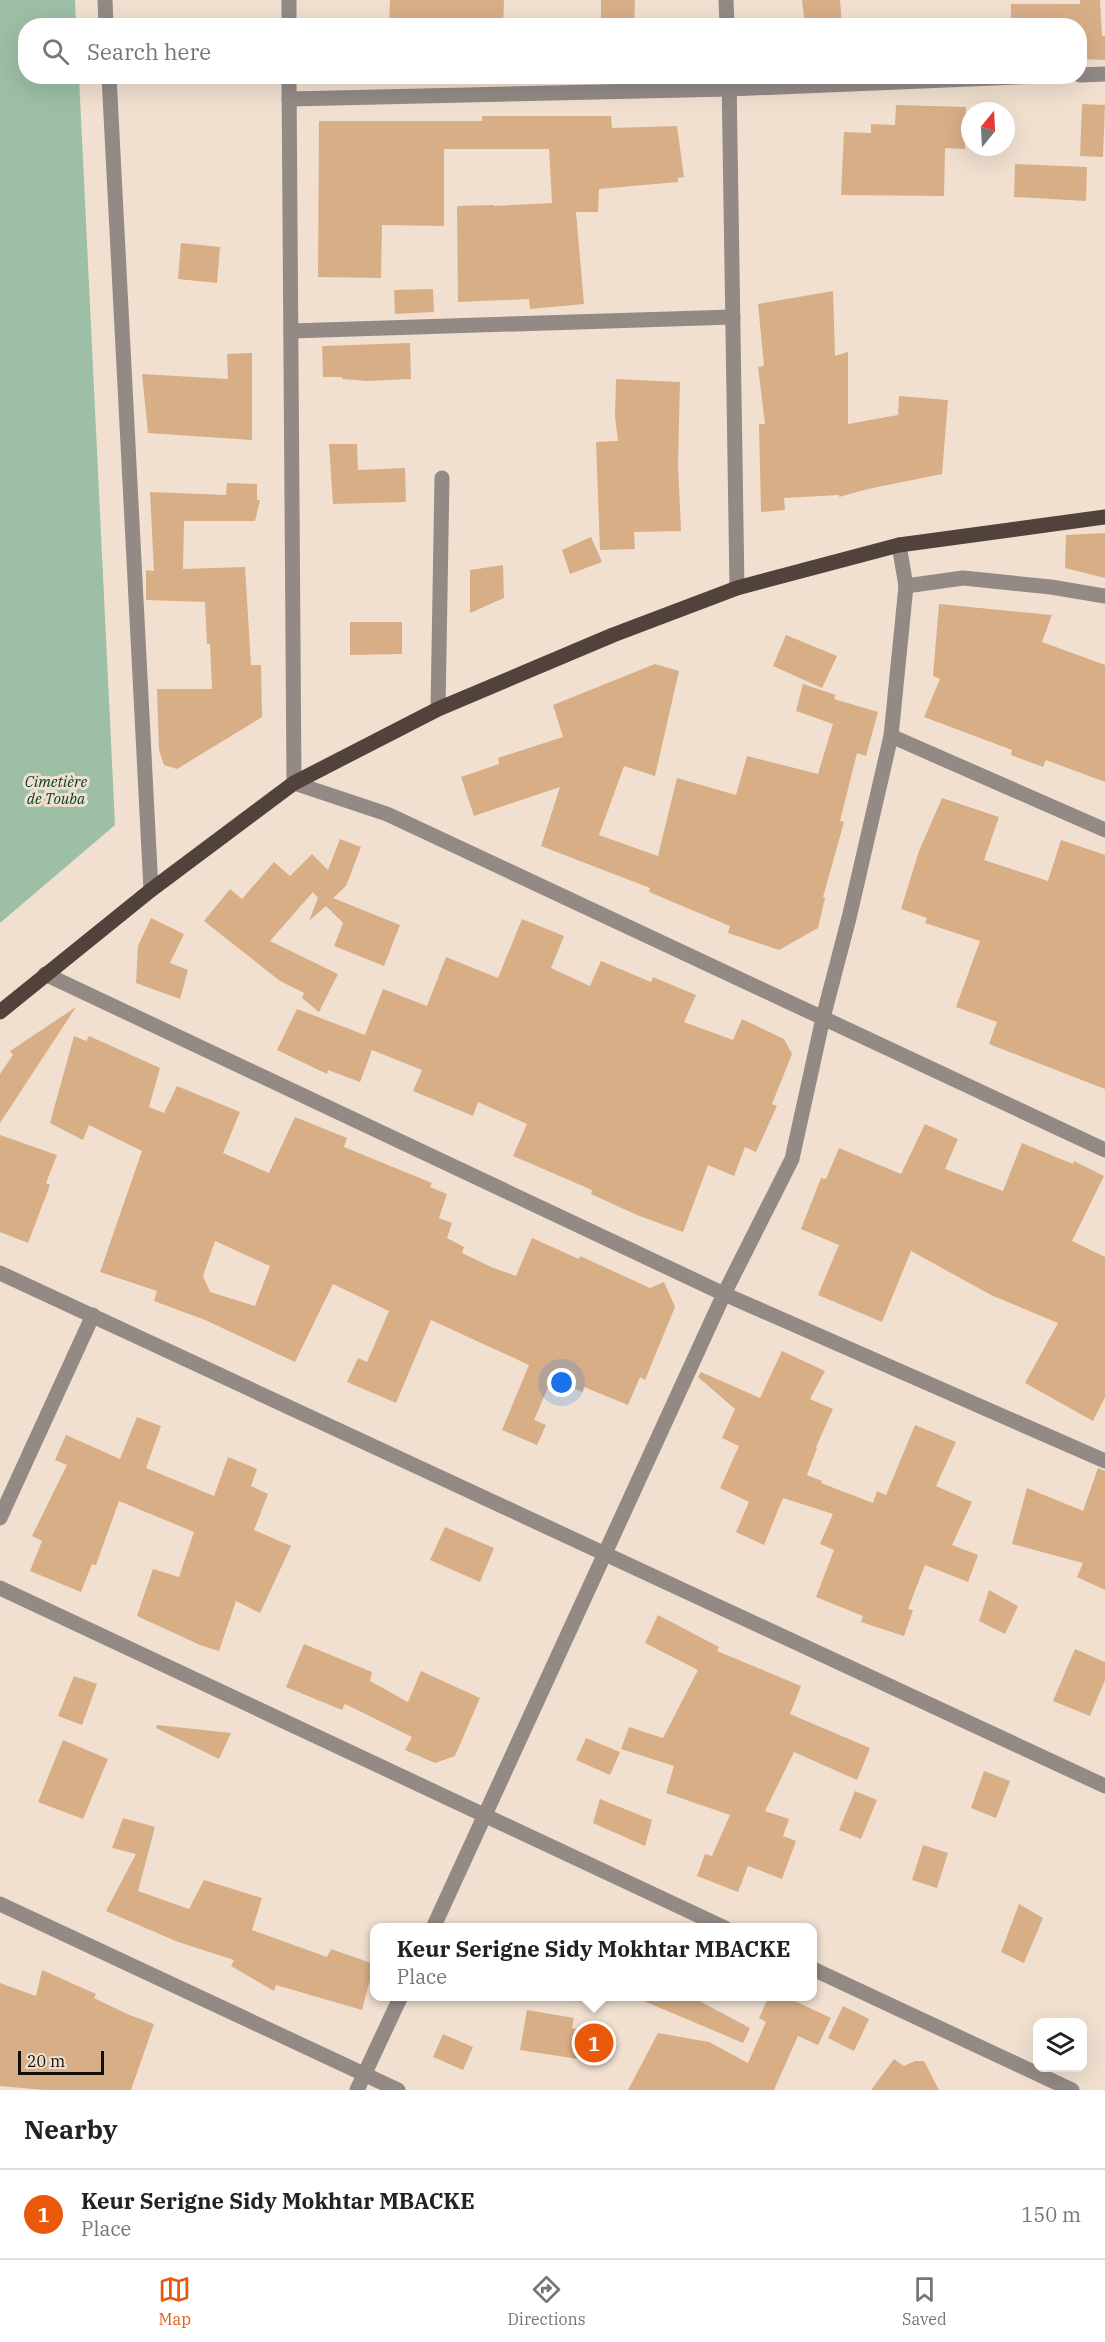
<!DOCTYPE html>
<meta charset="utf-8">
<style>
:root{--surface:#fff;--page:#f2f2f2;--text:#222;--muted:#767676;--line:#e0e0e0;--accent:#ea580c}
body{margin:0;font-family:"IBM Plex Serif",serif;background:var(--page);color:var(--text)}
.controls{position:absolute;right:18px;bottom:18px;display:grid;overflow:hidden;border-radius:12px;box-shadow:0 6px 24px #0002}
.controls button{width:54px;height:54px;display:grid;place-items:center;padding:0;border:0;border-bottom:2px solid var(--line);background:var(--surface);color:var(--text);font:30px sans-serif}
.compass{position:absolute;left:961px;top:102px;width:54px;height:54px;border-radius:50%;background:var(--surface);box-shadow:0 6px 24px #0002;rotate:18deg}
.scale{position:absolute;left:18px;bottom:15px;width:86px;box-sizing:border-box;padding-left:6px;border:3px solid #150f0a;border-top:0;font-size:16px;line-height:21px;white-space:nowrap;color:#150f0a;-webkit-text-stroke:4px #f1e0d0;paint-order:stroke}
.you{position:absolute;left:562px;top:1383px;width:21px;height:21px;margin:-15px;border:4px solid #fff;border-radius:50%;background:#1a73e8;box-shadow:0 0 0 9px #1a73e833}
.badge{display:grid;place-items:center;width:39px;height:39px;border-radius:50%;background:var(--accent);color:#fff;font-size:20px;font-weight:700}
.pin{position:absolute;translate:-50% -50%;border:3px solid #fff;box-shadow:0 2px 6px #0006}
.popup{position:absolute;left:370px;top:1923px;width:447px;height:78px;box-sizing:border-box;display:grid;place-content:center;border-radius:12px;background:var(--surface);filter:drop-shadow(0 2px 4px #0005);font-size:20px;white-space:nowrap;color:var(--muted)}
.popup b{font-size:22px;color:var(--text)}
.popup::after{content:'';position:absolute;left:50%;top:100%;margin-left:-12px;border:12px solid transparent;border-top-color:var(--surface)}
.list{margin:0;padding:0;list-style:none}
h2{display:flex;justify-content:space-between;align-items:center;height:78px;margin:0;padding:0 24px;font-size:26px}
h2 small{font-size:20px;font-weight:400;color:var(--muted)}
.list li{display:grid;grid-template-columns:39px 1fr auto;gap:18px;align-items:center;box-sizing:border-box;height:90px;padding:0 24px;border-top:2px solid var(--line)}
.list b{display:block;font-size:22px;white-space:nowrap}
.list p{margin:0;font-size:20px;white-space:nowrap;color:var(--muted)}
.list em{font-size:20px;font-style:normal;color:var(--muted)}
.icon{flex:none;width:33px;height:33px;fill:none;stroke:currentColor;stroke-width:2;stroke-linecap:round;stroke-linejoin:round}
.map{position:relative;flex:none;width:1105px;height:2090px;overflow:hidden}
.search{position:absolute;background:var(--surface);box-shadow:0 6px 24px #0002;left:18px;right:18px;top:18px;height:66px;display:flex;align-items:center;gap:15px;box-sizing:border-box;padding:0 21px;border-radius:24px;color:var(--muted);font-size:22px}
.sheet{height:168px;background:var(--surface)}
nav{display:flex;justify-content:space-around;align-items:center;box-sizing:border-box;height:84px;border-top:2px solid var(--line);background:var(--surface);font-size:16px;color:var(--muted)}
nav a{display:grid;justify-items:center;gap:3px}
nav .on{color:var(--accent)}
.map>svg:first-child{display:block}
.green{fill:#9cbfa5}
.building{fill:#d8ae87;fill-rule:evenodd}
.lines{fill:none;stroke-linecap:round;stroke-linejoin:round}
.minor{stroke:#938a86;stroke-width:15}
.major{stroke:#52423c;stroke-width:15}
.labels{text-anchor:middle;stroke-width:6;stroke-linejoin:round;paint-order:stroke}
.park-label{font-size:15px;font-style:italic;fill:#064221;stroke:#f1e0d0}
</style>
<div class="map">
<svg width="1105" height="2090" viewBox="0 0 1105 2090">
<rect width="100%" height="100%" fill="#f1e0d0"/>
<polygon class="green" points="0,0 75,0 76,25 26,26 26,76 79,77 115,825 0,923"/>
<g class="building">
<polygon points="390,0 504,0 503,26 389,26"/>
<polygon points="601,0 635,0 634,26 601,26"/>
<polygon points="802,0 840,0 842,26 805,26"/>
<polygon points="1080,0 1100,0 1102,36 1105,36 1105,60 1080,59 1080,26 1011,26 1011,4 1080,4"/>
<polygon points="1082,104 1105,105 1103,157 1080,156"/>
<polygon points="896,105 966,107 965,149 945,148 944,196 841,195 844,132 871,133 871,124 895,125"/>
<polygon points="482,116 611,116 612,128 677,126 684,177 678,178 678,182 599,189 598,212 576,212 584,304 530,309 529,299 458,302 457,206 494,205 494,206 552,203 549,149 444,149 444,226 382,225 381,278 318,277 319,121 482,121"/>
<polygon points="1015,164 1087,167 1086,201 1014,197"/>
<polygon points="181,243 220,247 217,283 178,279"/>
<polygon points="433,289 434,312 395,314 394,290"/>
<polygon points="833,291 835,356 848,352 848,424 898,415 899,396 948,400 942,474 868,489 839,497 839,495 784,498 785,510 761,512 759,424 765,424 758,367 764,366 758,304"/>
<polygon points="410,343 411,379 367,381 342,379 342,377 323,377 322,346"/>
<polygon points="252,353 252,440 148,433 142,374 228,379 227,354"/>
<polygon points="616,379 680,382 678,465 681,531 634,532 635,549 600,550 596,442 618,441 615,417"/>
<polygon points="329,444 357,444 358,470 405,468 406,502 333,504"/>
<polygon points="227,483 257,484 257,500 260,500 255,521 184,521 183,569 245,567 251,665 261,665 262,717 177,769 164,765 159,750 157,689 212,689 210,644 207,644 205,602 146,600 146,570 154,571 150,492 226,495"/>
<polygon points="1105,533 1105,578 1065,568 1066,535"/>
<polygon points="591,537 602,562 570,574 562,550"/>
<polygon points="503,565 504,598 470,613 470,570"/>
<polygon points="939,604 1052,615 1042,642 1105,665 1105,782 1046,760 1043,767 1011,755 1012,750 924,717 940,679 933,676"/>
<polygon points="350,622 402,622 402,654 350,655"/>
<polygon points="786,635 837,656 822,688 773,666"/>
<polygon points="655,664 679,671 655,776 624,766 599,835 658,856 677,778 736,795 747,756 818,774 833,724 796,711 803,684 836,695 834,699 878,712 866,756 857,753 840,821 844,822 823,897 825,898 818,928 779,950 728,933 730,926 649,892 650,888 541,846 560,787 474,816 461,777 499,764 498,758 563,737 553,705"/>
<polygon points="942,798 999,817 984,860 1048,881 1061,840 1105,855 1105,1089 989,1044 997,1022 956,1007 980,941 925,923 927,918 901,909 919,851"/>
<polygon points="340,839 361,847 346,886 333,898 400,925 384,966 334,946 343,923 326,906 309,921 318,898 313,892 270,941 338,974 319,1012 302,998 304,993 280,981 204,921 230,889 242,899 274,862 290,876 312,854 328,870"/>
<polygon points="151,918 184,934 170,963 188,970 180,999 136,983 138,946"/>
<polygon points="522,919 564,936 551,968 590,986 601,961 651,982 653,977 696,995 684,1022 733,1040 742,1019 784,1039 792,1054 772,1104 777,1106 756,1152 745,1147 734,1176 708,1165 683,1232 637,1215 591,1194 592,1190 513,1156 527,1124 478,1102 473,1116 413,1091 422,1070 372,1050 360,1082 328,1070 327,1074 277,1050 297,1009 365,1035 383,989 427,1006 446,957 498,978"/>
<polygon points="76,1007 0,1123 0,1074 13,1055 10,1051"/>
<path d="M 74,1036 L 86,1041 L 89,1036 L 160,1068 L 149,1107 L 164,1113 L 177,1086 L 240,1112 L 223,1153 L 269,1173 L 295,1117 L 347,1138 L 344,1147 L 432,1183 L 430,1187 L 447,1194 L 439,1218 L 452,1223 L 447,1238 L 464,1247 L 462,1253 L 491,1267 L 516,1276 L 532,1238 L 579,1259 L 580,1256 L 650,1288 L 664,1282 L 675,1307 L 645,1380 L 640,1377 L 628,1405 L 584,1387 L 582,1392 L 552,1378 L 534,1420 L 546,1425 L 537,1445 L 502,1430 L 529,1365 L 431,1320 L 396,1403 L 347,1382 L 358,1358 L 367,1362 L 389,1311 L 333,1284 L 295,1362 L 205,1320 L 154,1301 L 157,1291 L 100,1272 L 142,1151 L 89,1125 L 83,1140 L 50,1123 ZM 215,1241 L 270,1266 L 255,1306 L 210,1292 L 203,1276 Z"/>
<polygon points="925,1124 958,1139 945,1169 1003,1191 1022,1143 1073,1164 1074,1161 1104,1176 1072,1241 1105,1257 1105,1397 1093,1421 1025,1383 1058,1323 991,1295 911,1251 882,1322 818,1295 839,1245 801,1229 821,1178 826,1179 839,1148 901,1174"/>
<polygon points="0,1135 57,1155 46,1183 50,1185 28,1243 0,1232"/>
<polygon points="782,1351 825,1371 810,1399 833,1409 816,1447 817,1448 807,1475 822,1481 821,1483 873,1503 877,1491 886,1495 915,1425 956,1442 936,1486 972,1502 952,1545 978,1555 968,1582 925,1565 908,1609 913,1610 904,1636 861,1622 863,1616 816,1597 834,1550 820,1544 833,1514 783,1498 764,1545 736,1532 749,1502 720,1488 739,1446 722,1438 735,1409 698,1377 701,1372 760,1398"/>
<polygon points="137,1417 161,1426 146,1468 214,1496 228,1457 257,1469 251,1486 268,1494 254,1530 291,1546 260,1613 236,1601 219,1651 200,1645 137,1616 153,1569 179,1577 194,1532 119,1501 96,1565 92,1564 81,1592 30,1571 42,1541 32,1536 67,1465 55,1460 66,1435 120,1459"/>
<polygon points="1098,1468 1105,1471 1105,1590 1077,1577 1083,1563 1012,1544 1027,1488 1083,1511"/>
<polygon points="445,1527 494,1548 480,1582 430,1560"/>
<polygon points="989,1590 1018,1606 1005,1634 979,1621"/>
<polygon points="658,1615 719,1647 717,1651 801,1686 790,1714 870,1748 857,1780 794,1752 765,1811 789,1819 783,1836 796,1841 782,1879 748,1866 738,1892 697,1876 705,1854 712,1856 730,1815 666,1793 674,1766 621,1749 629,1727 663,1738 698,1670 645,1643"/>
<polygon points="304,1644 372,1672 370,1681 408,1702 421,1671 480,1698 455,1756 435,1763 405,1750 412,1737 345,1704 342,1710 286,1687"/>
<polygon points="1075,1649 1105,1662 1105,1680 1090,1716 1053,1701"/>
<polygon points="74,1676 97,1684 82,1725 58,1716"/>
<polygon points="157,1725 231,1733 219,1759 156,1728"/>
<polygon points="586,1738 620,1752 610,1775 576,1760"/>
<polygon points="63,1740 108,1759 83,1819 38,1802"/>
<polygon points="984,1771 1010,1781 996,1818 971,1808"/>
<polygon points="855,1791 877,1800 861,1839 839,1830"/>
<polygon points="600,1799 652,1820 645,1846 593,1823"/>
<polygon points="123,1818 155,1827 138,1891 189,1909 204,1880 262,1898 252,1930 327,1957 331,1949 374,1964 362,2010 276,1985 274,1991 231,1966 234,1960 178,1942 106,1911 136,1854 112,1848"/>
<polygon points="923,1845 948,1853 937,1888 912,1880"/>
<polygon points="1019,1904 1043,1918 1024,1963 1001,1952"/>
<polygon points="42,1970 96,1994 94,1998 127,2014 154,2024 131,2090 44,2090 0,2086 0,1983 36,1996"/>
<polygon points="632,1996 690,1996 750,2028 743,2043"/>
<polygon points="769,1996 784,1996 831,2018 818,2045 798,2036 774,2090 628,2090 658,2033 709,2042 748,2063 766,2022 759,2018"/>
<polygon points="843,2006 869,2019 854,2051 828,2038"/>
<polygon points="527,2010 574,2018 572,2028 605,2039 597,2062 520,2050"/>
<polygon points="443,2034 473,2047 463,2070 433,2057"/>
<polygon points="894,2059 904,2066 915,2061 924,2061 939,2090 871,2090"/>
</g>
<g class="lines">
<g class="minor">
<polyline points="105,0 106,26"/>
<polyline points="289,0 289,26"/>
<polyline points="726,0 727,26"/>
<polyline points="1080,75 1105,74"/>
<polyline points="109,76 151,890"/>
<polyline points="289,76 294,783 387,814 1105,1150"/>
<polyline points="729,76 737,588"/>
<polyline points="289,99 729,89 1042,76"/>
<polyline points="291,331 733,317"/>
<polyline points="906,586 963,578 1051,587 1105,596"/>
<polyline points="438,709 442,478"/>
<polyline points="891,736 1105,830"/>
<polyline points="45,974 724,1294 1105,1461"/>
<polyline points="0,1273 1105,1786"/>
<polyline points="0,1518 93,1315"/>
<polyline points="0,1588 725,1928"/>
<polyline points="0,1904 398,2090"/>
<polyline points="433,1928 724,1294 792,1159 823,1018 849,918 891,736 906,586 899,545"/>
<polyline points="813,1969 1072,2090"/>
<polyline points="357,2090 401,1996"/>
</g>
<polyline class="major" points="0,1012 151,890 294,783 438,709 613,635 737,588 899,545 1105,517"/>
</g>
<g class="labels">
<g class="park-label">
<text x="56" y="787">Cimetière<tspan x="56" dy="17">de Touba</tspan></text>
</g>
</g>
</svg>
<div class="controls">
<button><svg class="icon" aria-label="layers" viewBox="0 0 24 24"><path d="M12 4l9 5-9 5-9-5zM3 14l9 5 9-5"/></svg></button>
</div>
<svg class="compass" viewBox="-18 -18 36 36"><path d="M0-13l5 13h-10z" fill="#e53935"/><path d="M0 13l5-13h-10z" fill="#767676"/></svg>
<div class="scale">20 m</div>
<div class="you"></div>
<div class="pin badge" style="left:594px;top:2043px">1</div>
<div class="popup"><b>Keur Serigne Sidy Mokhtar MBACKE</b>Place</div>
<div class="search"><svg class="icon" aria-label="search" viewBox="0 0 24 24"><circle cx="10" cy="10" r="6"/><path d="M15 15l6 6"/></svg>Search here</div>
</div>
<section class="sheet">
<h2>Nearby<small></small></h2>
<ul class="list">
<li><span class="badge">1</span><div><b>Keur Serigne Sidy Mokhtar MBACKE</b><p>Place</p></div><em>150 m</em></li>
</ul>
</section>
<nav>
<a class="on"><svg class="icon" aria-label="map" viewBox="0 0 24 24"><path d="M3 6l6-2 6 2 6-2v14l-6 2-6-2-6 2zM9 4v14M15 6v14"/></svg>Map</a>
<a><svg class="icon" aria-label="directions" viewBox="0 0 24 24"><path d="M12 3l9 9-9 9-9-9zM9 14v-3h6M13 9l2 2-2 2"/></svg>Directions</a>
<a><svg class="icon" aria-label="saved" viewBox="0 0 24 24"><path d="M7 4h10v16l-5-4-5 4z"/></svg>Saved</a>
</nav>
